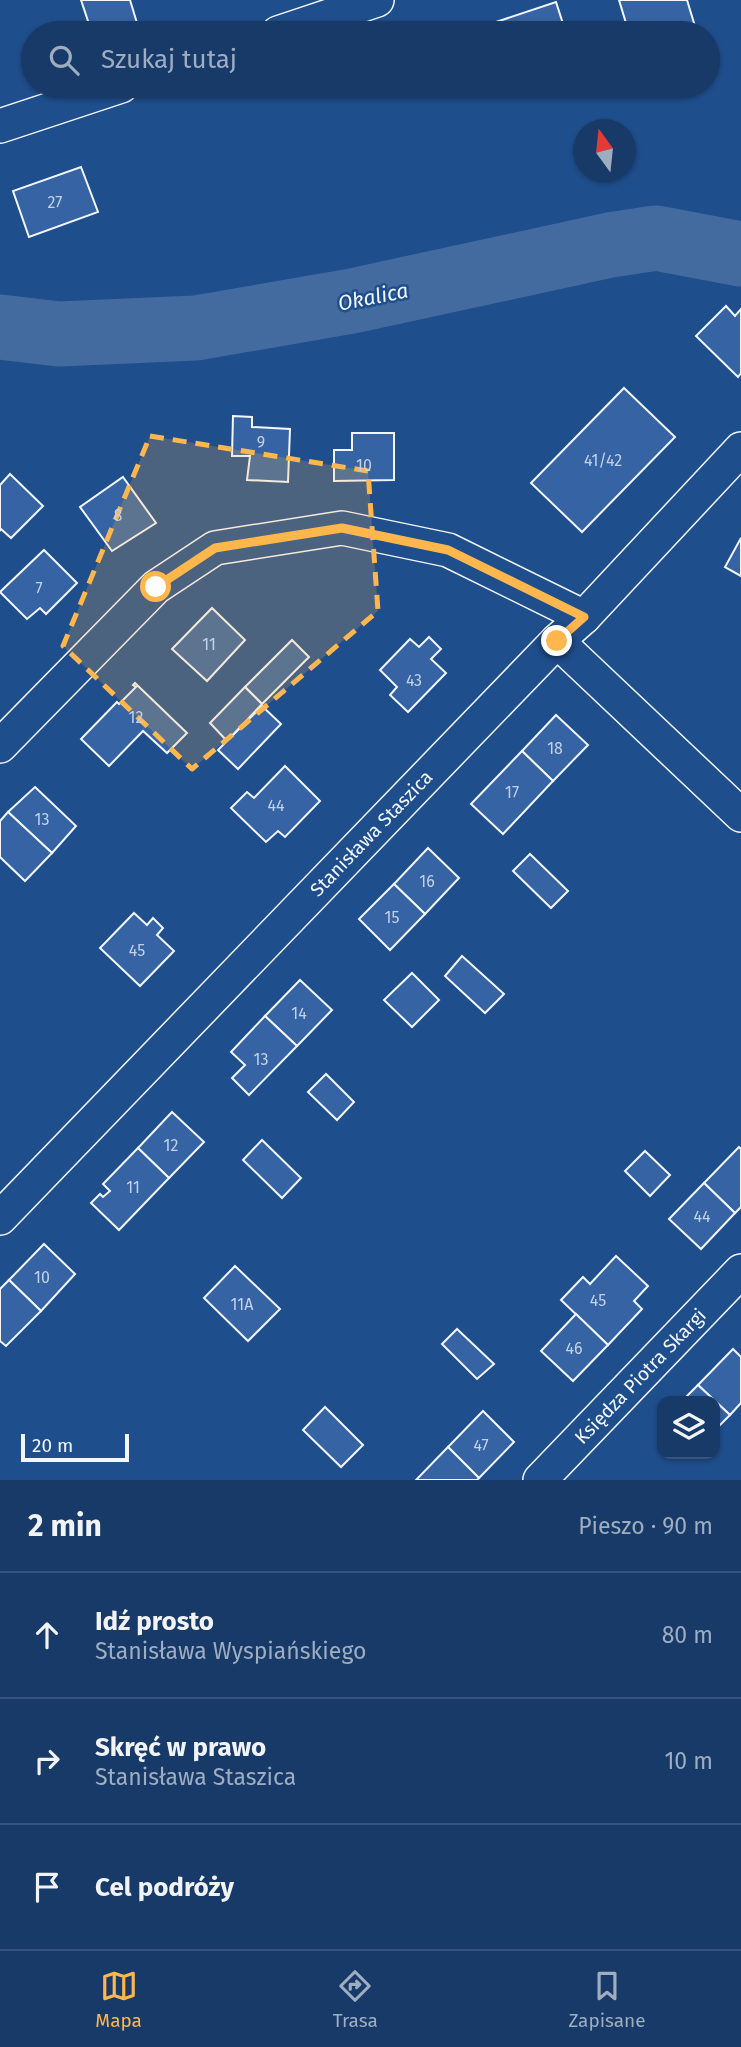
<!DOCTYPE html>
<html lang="pl">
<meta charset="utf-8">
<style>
:root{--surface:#173a69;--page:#244571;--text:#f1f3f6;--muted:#9eadc0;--line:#36547d;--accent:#ffb74d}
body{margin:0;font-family:"Fira Sans",sans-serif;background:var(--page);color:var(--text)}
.controls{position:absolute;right:21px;bottom:21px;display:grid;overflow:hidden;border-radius:14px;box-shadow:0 2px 5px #0004}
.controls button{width:63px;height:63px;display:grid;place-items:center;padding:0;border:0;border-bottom:2px solid var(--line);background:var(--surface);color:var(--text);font:35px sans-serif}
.compass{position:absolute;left:573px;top:119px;width:63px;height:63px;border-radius:50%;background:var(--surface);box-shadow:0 2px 5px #0004;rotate:345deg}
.scale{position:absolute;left:21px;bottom:18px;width:108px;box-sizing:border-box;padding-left:7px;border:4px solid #f2f6ff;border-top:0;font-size:19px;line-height:24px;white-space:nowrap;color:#f2f6ff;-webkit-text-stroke:5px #1f4e8c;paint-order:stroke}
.stop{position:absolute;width:21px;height:21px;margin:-16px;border:5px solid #ffb74d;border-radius:50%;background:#fff}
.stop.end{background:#ffb74d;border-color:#fff;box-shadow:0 2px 7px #0008}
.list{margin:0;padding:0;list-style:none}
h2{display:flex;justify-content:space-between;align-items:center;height:91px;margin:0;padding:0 28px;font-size:30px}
h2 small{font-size:23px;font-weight:400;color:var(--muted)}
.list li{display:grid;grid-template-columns:46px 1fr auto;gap:21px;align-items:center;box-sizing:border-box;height:126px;padding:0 28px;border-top:2px solid var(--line)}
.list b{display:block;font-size:26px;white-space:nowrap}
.list p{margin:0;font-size:23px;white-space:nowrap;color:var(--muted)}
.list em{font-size:23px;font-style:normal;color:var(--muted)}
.icon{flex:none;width:38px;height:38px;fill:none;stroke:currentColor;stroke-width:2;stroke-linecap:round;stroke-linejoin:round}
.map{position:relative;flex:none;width:741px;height:1480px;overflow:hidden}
.search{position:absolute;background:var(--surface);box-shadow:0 2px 5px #0004;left:21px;right:21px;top:21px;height:77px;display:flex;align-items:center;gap:18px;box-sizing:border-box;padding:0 24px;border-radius:38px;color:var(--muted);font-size:26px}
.sheet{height:469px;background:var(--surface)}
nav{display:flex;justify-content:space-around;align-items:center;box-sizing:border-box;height:98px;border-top:2px solid var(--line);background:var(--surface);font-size:19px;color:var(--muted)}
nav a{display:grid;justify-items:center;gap:4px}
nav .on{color:var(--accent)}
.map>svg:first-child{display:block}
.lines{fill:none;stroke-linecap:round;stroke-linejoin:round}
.river{stroke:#446ba0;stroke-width:65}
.building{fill:#3563a3;stroke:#f2f6ff;stroke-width:2}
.street-casing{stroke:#f2f6ff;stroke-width:36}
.street{stroke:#1f4e8c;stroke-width:33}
.route{stroke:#ffb74d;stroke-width:9}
.marked{fill:#ffb74d;fill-opacity:0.2;stroke:#ffb74d;stroke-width:5;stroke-dasharray:14 9;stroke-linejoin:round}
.labels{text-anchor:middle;stroke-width:5;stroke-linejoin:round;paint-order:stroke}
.number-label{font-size:16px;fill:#c3d1e8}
.street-label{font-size:19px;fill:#f2f6ff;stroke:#1f4e8c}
.water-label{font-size:21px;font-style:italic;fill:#f2f6ff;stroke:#1f4e8c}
</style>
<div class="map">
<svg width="741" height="1480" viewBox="0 0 741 1480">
<rect width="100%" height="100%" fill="#1f4e8c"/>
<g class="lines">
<polyline class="river" points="0,327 59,334 196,328 352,301 610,245 656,238 741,254"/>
</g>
<g class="building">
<polygon points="81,0 130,0 137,23 105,33 92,33"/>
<polygon points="619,0 687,0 697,33 629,33"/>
<polygon points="556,2 566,33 476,33 475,29"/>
<polygon points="81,167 98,212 29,237 13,191"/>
<polygon points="726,306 735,316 741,309 741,373 738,377 696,336"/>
<polygon points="624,388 675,437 582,532 531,483"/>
<polygon points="233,416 252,417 252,427 290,429 288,482 247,480 250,456 232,456"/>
<polygon points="352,433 394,433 394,480 334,481 334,450 352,450"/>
<polygon points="10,474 43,506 11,538 1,529 0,531 0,485"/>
<polygon points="123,477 156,523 112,551 80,507"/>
<polygon points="741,538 741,576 725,567"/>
<polygon points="44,550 77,583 46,614 40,608 27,619 0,592"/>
<polygon points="212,608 245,640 207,681 172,649"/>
<polygon points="429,637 441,649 431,659 446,673 408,712 390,695 397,687 380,670 410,639 419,647"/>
<polygon points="292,640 309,657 262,704 245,687"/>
<polygon points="135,683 187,733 167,753 143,731 109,766 81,739 117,702 119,704 136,687 133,685"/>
<polygon points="245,687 262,704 227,741 210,723"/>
<polygon points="262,706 281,724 238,769 218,750"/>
<polygon points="556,715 588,745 553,781 522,751"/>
<polygon points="522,751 553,781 503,834 471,804"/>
<polygon points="285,766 320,801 285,837 278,831 266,842 231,808 247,792 254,798"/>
<polygon points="35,787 76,826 52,853 8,812"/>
<polygon points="8,812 52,853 25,881 0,857 0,821"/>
<polygon points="428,848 459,878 425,914 394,884"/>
<polygon points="530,854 568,891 551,908 513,871"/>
<polygon points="394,884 425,914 390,950 359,919"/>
<polygon points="134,913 147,925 153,918 163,928 157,935 174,951 140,986 100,948"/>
<polygon points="462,956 504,994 485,1013 445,976"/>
<polygon points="412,973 439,1000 412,1027 384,1000"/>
<polygon points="300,980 332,1010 297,1046 265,1016"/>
<polygon points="265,1016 297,1046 249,1095 232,1078 245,1065 231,1052"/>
<polygon points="326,1074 354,1102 337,1120 308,1092"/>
<polygon points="172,1112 204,1142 169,1178 138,1148"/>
<polygon points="262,1140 301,1178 282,1198 243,1160"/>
<polygon points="739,1147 741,1149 741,1207 735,1213 704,1183"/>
<polygon points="138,1148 169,1178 119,1230 91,1203 100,1194 103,1197 110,1191 103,1184"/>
<polygon points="645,1151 670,1175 650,1196 625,1171"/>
<polygon points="704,1183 735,1213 701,1249 669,1219"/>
<polygon points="44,1244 75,1274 41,1311 9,1280"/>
<polygon points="616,1256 648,1286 634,1301 642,1309 608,1345 561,1300 583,1277 590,1284"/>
<polygon points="235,1266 280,1309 248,1341 204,1298"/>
<polygon points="9,1280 41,1311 6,1346 0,1341 0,1289"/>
<polygon points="576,1314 608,1345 573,1381 541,1351"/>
<polygon points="457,1329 494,1364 477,1379 442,1344"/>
<polygon points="733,1349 741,1357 741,1403 730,1415 698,1385"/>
<polygon points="698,1385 730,1415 715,1430 715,1401 682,1401"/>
<polygon points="325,1407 363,1445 341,1467 303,1430"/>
<polygon points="483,1411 514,1442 479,1478 448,1447"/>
<polygon points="448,1447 479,1478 477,1480 416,1480"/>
</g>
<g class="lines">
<defs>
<g id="street">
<polyline points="278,33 377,0"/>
<polyline points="0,126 121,86"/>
<polyline points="557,641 741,815"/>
<polyline points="0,746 156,587 215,548 342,528 448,550 584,617"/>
<polyline points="0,1218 557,641 584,617 741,449"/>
<polyline points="540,1480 741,1271"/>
</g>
</defs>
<use href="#street" class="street-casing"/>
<use href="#street" class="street"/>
</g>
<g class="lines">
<polyline class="route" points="156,587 215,548 342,528 448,550 584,617 557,641"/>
</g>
<path class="marked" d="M 150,436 L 368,471 L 378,611 L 192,769 L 63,646 Z"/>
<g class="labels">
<g class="number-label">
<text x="55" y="208">27</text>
<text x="261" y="448">9</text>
<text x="603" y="466">41/42</text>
<text x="364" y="471">10</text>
<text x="118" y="521">8</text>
<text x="39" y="594">7</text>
<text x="209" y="650">11</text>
<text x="414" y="686">43</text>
<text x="136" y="723">12</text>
<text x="555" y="754">18</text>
<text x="512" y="798">17</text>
<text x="276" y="811">44</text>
<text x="42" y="825">13</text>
<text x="427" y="887">16</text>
<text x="392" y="923">15</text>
<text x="137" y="956">45</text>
<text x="299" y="1019">14</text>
<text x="261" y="1065">13</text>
<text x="171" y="1151">12</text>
<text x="133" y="1193">11</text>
<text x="702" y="1222">44</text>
<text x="42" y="1283">10</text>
<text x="598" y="1306">45</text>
<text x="242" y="1310">11A</text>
<text x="574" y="1354">46</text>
<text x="481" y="1451">47</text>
</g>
<g class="street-label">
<text transform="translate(371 833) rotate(-46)" y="7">Stanisława Staszica</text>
<text transform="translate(640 1376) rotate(-46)" y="7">Księdza Piotra Skargi</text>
</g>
<g class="water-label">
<text transform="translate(373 297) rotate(-11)" y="7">Okalica</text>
</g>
</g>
</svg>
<div class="controls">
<button><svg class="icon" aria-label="layers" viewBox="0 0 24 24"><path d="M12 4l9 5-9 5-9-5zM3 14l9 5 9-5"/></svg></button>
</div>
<svg class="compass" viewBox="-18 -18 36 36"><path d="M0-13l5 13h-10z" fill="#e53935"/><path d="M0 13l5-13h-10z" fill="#9eadc0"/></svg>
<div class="scale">20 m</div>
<div class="stop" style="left:156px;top:587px"></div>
<div class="stop end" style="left:557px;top:641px"></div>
<div class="search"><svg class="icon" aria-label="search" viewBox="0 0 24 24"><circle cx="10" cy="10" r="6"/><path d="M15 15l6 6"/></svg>Szukaj tutaj</div>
</div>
<section class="sheet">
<h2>2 min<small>Pieszo · 90 m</small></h2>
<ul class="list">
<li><svg class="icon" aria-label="ahead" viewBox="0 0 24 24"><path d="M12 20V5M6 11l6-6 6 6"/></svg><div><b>Idź prosto</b><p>Stanisława Wyspiańskiego</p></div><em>80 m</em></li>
<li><svg class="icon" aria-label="right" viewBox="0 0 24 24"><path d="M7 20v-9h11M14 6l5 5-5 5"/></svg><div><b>Skręć w prawo</b><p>Stanisława Staszica</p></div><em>10 m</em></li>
<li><svg class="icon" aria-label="arrive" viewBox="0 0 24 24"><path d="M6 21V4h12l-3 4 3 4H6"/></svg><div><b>Cel podróży</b></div></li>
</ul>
</section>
<nav>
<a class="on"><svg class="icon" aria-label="map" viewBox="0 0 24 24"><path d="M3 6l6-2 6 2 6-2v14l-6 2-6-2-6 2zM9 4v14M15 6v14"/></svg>Mapa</a>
<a><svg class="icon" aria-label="directions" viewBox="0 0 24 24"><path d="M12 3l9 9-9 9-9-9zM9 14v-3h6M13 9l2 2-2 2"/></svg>Trasa</a>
<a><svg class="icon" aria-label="saved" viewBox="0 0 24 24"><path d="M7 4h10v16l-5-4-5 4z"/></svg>Zapisane</a>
</nav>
